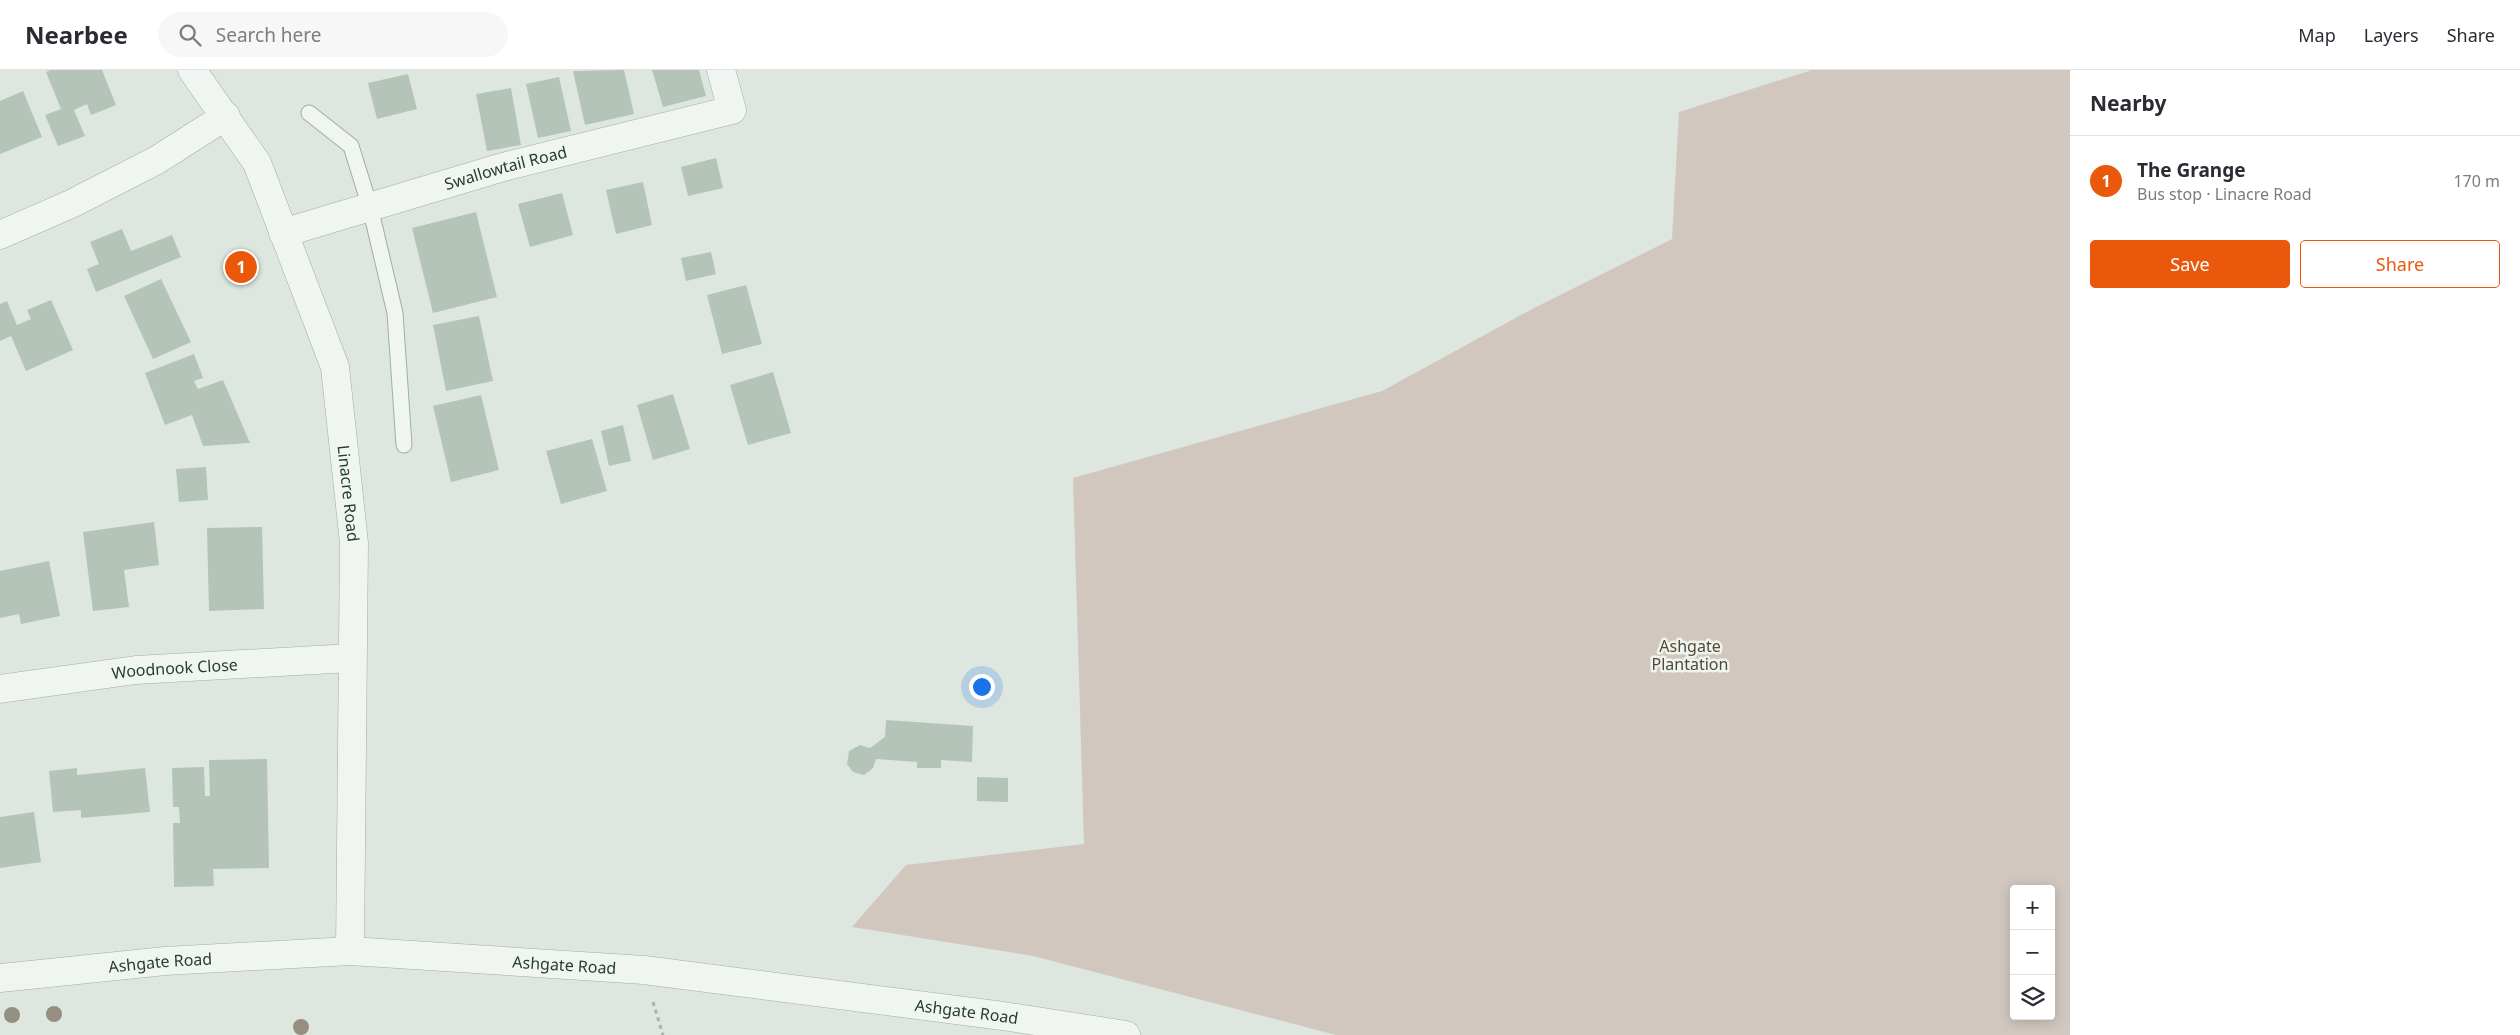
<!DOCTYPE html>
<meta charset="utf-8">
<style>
:root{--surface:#fff;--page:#f7f7f7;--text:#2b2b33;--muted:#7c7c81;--line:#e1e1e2;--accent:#ea580c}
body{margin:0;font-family:"Noto Sans",sans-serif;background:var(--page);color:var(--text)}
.controls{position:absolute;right:15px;bottom:15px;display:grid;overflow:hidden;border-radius:5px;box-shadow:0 2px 12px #0003}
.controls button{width:45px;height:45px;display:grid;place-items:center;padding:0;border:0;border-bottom:1px solid var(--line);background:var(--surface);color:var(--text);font:25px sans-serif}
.you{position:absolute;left:981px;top:616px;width:18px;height:18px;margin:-12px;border:4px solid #fff;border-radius:50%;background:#1a73e8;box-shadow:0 0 0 8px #1a73e833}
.badge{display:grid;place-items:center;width:32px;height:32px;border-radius:50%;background:var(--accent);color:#fff;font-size:16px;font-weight:700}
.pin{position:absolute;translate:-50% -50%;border:2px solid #fff;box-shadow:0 1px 5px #0006}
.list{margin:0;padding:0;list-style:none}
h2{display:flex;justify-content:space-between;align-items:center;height:65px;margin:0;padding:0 20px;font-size:21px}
h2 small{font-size:16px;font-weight:400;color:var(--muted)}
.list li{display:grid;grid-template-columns:32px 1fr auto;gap:15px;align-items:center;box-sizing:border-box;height:90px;padding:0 20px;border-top:1px solid var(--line)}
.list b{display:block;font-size:19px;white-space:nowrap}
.list p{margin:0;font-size:16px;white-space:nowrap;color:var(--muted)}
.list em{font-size:16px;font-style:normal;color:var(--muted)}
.actions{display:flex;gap:10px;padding:15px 20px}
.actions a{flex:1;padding:11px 0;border:1px solid var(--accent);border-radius:5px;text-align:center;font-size:18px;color:var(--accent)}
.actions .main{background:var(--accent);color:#fff}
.icon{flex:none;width:28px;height:28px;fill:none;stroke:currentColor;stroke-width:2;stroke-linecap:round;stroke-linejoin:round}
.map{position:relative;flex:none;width:2070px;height:965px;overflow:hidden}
header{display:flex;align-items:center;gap:30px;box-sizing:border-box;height:70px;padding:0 25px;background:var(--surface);border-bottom:1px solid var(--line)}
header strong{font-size:24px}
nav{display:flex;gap:28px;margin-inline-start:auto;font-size:18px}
.search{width:350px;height:45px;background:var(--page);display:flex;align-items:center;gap:12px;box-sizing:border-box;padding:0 18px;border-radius:28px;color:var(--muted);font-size:19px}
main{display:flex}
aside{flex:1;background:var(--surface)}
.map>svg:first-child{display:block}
.green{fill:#d1c7be;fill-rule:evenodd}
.building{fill:#b4c4b9}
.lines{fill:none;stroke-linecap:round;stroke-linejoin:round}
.service-casing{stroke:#9faea3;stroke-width:17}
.minor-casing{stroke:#9faea3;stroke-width:29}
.tertiary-casing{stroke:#9faea3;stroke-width:29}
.path{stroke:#a7b3ab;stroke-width:3;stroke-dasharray:4 4;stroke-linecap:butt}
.service{stroke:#f0f5f2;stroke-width:15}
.minor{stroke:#f0f5f2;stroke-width:28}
.tertiary{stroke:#f0f5f2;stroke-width:28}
.tree{fill:#958f81}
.labels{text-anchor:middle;stroke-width:5;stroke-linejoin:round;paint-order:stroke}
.street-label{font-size:16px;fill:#263e2e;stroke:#ecf5ef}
.park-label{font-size:16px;fill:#5a4733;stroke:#ecf5ef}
</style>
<header>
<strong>Nearbee</strong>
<div class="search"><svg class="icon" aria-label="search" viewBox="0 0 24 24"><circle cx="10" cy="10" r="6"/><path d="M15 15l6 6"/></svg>Search here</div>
<nav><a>Map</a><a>Layers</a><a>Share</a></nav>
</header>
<main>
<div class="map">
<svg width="2070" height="965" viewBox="0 0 2070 965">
<rect width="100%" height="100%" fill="#dde7e0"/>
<path class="green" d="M 1812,0 L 2070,0 L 2070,965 L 1336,965 L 1033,886 L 852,857 L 906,795 L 1084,774 L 1073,408 L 1382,321 L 1534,238 L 1672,169 L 1679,42 ZM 2014,819 L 2051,819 L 2051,946 L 2014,946 Z"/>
<g class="building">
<polygon points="50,0 102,0 116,35 91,45 87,34 74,40 85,66 58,76 45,45 61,39 46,2"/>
<polygon points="624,0 634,44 585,55 573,1"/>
<polygon points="652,0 699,0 706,26 663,37"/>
<polygon points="408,4 417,39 377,49 368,13"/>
<polygon points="559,7 571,61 538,68 526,14"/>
<polygon points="511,18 521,75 487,81 476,24"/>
<polygon points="23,21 42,67 0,84 0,31"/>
<polygon points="716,88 723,118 688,126 681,97"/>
<polygon points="643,112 652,155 616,164 606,120"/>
<polygon points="562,123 573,165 530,177 518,134"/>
<polygon points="476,142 497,227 433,243 412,158"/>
<polygon points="122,159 131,181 172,165 181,187 96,222 87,199 99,194 90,172"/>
<polygon points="711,182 716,204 686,211 681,188"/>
<polygon points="161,209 191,272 153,289 124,226"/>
<polygon points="746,215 762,274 722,284 707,225"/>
<polygon points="51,230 73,280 26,301 11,266 0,271 0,234 7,231 17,255 31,249 27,240"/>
<polygon points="479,246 493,311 446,321 433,255"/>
<polygon points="194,284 203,308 194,311 198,319 223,310 250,373 203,376 192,345 165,355 145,303"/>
<polygon points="773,302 791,363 748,375 730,315"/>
<polygon points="673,324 690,379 653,390 637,335"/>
<polygon points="481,325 499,400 451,412 433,336"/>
<polygon points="623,355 631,391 609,396 601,361"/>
<polygon points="592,369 607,421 561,434 546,381"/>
<polygon points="206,397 208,430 179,432 176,399"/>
<polygon points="154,452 159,495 124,500 129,537 93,541 83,462"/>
<polygon points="262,457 264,539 209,541 207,458"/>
<polygon points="49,491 60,546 21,554 19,544 0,548 0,501"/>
<polygon points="886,650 973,656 972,692 941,690 941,698 917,698 917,692 876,689 873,698 864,705 853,702 847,694 849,681 860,675 870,678 885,667"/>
<polygon points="267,689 269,798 213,799 214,816 174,817 173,753 180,753 179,737 173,737 172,698 204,697 205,726 210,726 209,690"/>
<polygon points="77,698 77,705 145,698 150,742 81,748 81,740 53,742 49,701"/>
<polygon points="977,707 1008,708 1008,732 977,731"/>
<polygon points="34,742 41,792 0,798 0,747"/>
</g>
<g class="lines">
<defs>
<polyline id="service" points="309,43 351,76 370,137 395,243 404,375"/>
<g id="minor">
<path id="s1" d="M 283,163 L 503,97 L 732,40 L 721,0"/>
<polyline points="0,165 73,133 157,90 226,46"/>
<path id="s2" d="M 0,619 L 136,600 L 351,588"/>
</g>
<g id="tertiary">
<path id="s3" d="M 192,0 L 257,93 L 335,297 L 354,473 L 350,881"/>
<path id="s4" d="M 0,908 L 165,891 L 350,881 L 644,900 L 1003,946 L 1126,965"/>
</g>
</defs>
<use href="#service" class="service-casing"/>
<use href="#minor" class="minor-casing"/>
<use href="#tertiary" class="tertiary-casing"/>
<polyline class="path" points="653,932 663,965"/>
<use href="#service" class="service"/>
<use href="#minor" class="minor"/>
<use href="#tertiary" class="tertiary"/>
</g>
<g class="tree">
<circle cx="54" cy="944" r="8"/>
<circle cx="12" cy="945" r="8"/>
<circle cx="301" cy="957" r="8"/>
</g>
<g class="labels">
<g class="street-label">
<text dy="6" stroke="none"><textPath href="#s1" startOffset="232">Swallowtail Road</textPath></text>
<text dy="6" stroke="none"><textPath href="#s3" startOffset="459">Linacre Road</textPath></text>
<text dy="6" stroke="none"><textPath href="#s2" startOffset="176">Woodnook Close</textPath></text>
<text dy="6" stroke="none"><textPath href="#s4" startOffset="161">Ashgate Road</textPath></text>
<text dy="6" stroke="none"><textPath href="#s4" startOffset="566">Ashgate Road</textPath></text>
<text dy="6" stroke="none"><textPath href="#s4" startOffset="971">Ashgate Road</textPath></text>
</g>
<g class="park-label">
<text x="1690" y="582">Ashgate<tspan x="1690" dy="18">Plantation</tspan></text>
</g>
</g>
</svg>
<div class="controls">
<button>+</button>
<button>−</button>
<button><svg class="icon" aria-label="layers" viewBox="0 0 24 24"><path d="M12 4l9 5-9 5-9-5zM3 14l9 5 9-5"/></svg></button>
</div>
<div class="you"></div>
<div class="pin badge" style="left:241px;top:197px">1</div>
</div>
<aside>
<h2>Nearby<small></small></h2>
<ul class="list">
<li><span class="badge">1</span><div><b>The Grange</b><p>Bus stop · Linacre Road</p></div><em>170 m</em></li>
</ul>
<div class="actions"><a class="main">Save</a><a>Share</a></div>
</aside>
</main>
